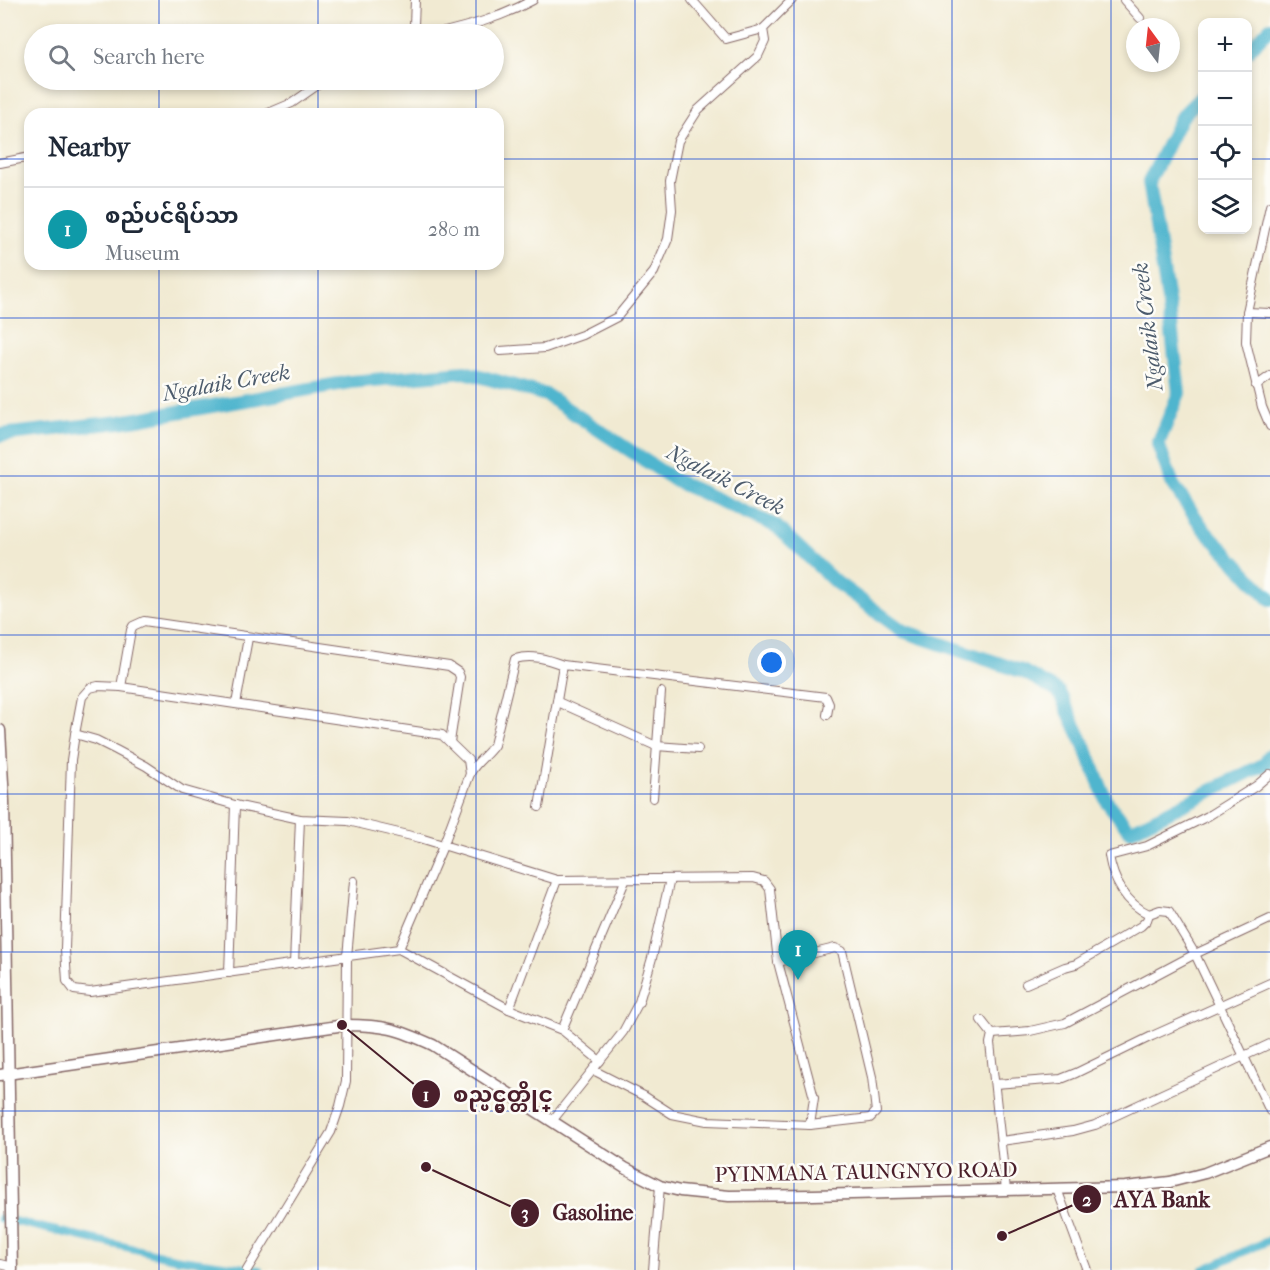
<!DOCTYPE html>
<meta charset="utf-8">
<style>
:root{--surface:#fff;--page:#f2f2f3;--text:#1f2937;--muted:#747a83;--line:#e0e1e3;--accent:#b5179e}
body{margin:0;font-family:"IM FELL French Canon","Noto Sans Myanmar",serif;background:var(--page);color:var(--text)}
.controls{position:absolute;right:18px;top:18px;display:grid;overflow:hidden;border-radius:12px;box-shadow:0 3px 9px #0003}
.controls button{width:54px;height:54px;display:grid;place-items:center;padding:0;border:0;border-bottom:2px solid var(--line);background:var(--surface);color:var(--text);font:30px sans-serif}
.compass{position:absolute;left:1126px;top:18px;width:54px;height:54px;border-radius:50%;background:var(--surface);box-shadow:0 3px 9px #0003;rotate:345deg}
.you{position:absolute;left:772px;top:663px;width:21px;height:21px;margin:-15px;border:4px solid #fff;border-radius:50%;background:#1a73e8;box-shadow:0 0 0 9px #1a73e833}
.badge{display:grid;place-items:center;width:39px;height:39px;border-radius:50%;background:var(--accent);color:#fff;font-size:20px;font-weight:700}
.pin{position:absolute;translate:-50% -50px;filter:drop-shadow(0 2px 3px #0008)}
.pin::after{content:'';position:absolute;top:32px;width:21px;height:18px;background:inherit;clip-path:polygon(0 0,100% 0,50% 100%)}
.list{margin:0;padding:0;list-style:none}
h2{display:flex;justify-content:space-between;align-items:center;height:78px;margin:0;padding:0 24px;font-size:26px}
h2 small{font-size:20px;font-weight:400;color:var(--muted)}
.list li{display:grid;grid-template-columns:39px 1fr auto;gap:18px;align-items:center;box-sizing:border-box;height:84px;padding:0 24px;border-top:2px solid var(--line)}
.list b{display:block;font-size:22px;white-space:nowrap}
.list p{margin:0;font-size:20px;white-space:nowrap;color:var(--muted)}
.list em{font-size:20px;font-style:normal;color:var(--muted)}
.icon{flex:none;width:33px;height:33px;fill:none;stroke:currentColor;stroke-width:2;stroke-linecap:round;stroke-linejoin:round}
.map{position:relative;flex:none;width:1270px;height:1270px;overflow:hidden}
.search{position:absolute;background:var(--surface);box-shadow:0 3px 9px #0003;left:24px;top:24px;width:480px;height:66px;display:flex;align-items:center;gap:15px;box-sizing:border-box;padding:0 21px;border-radius:33px;color:var(--muted);font-size:22px}
.panel{position:absolute;background:var(--surface);box-shadow:0 3px 9px #0003;left:24px;top:108px;width:480px;height:162px;border-radius:18px}
.map>svg:first-child{display:block}
.lines{fill:none;stroke-linecap:round;stroke-linejoin:round}
.canal{stroke:#50b5ce;stroke-width:8}
.river{stroke:#50b5ce;stroke-width:14}
.minor-casing{stroke:#846665;stroke-width:10}
.major-casing{stroke:#846665;stroke-width:13}
.minor{stroke:#fff;stroke-width:8}
.major{stroke:#fff;stroke-width:10}
.grid{fill:none;stroke:#1d4ed8;stroke-width:1.5;stroke-opacity:0.55}
.labels{text-anchor:middle;stroke-width:5;stroke-linejoin:round;paint-order:stroke}
.street-label{font-size:21px;fill:#4a1f2b;stroke:#fdfcf7}
.water-label{font-size:22px;font-style:italic;fill:#4c5b6c;stroke:#fdfcf7}
.leader{fill:none;stroke:#4a1f2b;stroke-width:2}
.callout-dot{fill:#4a1f2b;stroke:#fdfcf7;stroke-width:2}
.mark-label{font-size:18px;text-anchor:middle;font-weight:bold;fill:#fff}
.callout-label{font-size:22px;text-anchor:middle;font-weight:bold;fill:#4a1f2b;stroke:#fdfcf7;stroke-width:5;stroke-linejoin:round;paint-order:stroke}
</style>
<div class="map">
<svg width="1270" height="1270" viewBox="0 0 1270 1270">
<rect width="100%" height="100%" fill="#fdfcf7"/>
<filter id="ink" filterUnits="userSpaceOnUse"><feTurbulence type="fractalNoise" baseFrequency=".0167" numOctaves="2"/><feDisplacementMap in="SourceGraphic" scale="12" xChannelSelector="R" yChannelSelector="G"/><feConvolveMatrix kernelMatrix="1 2 1 2 8 2 1 2 1" color-interpolation-filters="sRGB"/></filter>
<filter id="wash" filterUnits="userSpaceOnUse"><feTurbulence type="fractalNoise" baseFrequency=".008" numOctaves="4" result="noise"/><feDisplacementMap in="SourceGraphic" scale="24" xChannelSelector="R" yChannelSelector="G"/><feGaussianBlur stdDeviation="1.35" result="paint"/><feColorMatrix in="noise" values="0 0 0 0 0 0 0 0 0 0 0 0 0 0 0 0 0 1.4 0 .05"/><feComposite in="paint" operator="in"/></filter>
<g filter="url(#wash)">
<rect width="100%" height="100%" fill="#f1ead2"/>
<g class="lines">
<g class="canal">
<polyline points="0,1218 174,1258 259,1270"/>
<polyline points="1203,1270 1270,1240"/>
</g>
<g class="river">
<polyline points="1248,51 1270,28"/>
<polyline points="1202,96 1181,117 1149,182 1169,307 1179,393 1158,444 1173,485 1203,528 1270,599"/>
<polyline points="0,435 120,422 350,382 465,372 546,395 676,481 776,526 833,580 903,631 1024,672 1059,692 1085,747 1107,802 1130,831 1265,764 1270,755"/>
</g>
</g>
</g>
<g filter="url(#ink)">
<g class="lines">
<defs>
<g id="minor">
<polyline points="692,0 726,39 763,29"/>
<polyline points="1124,0 1140,18"/>
<polyline points="411,34 414,25 415,0"/>
<path d="M 436,34 C 470,26 502,17 533,0"/>
<polyline points="266,114 292,103 325,80"/>
<polyline points="0,163 30,157"/>
<polyline points="1270,206 1247,312 1246,342 1262,407 1270,426"/>
<polyline points="1247,312 1270,313"/>
<polyline points="500,351 545,348 582,335 617,317 654,272 668,239 672,210 670,181 678,141 698,110 758,56 765,41 763,29 792,0"/>
<polyline points="1256,386 1270,376"/>
<polyline points="121,687 131,630 133,626 144,621 449,666 458,672 460,677 450,742"/>
<polyline points="558,702 656,746 698,749"/>
<polyline points="236,704 248,638"/>
<polyline points="75,734 96,740 116,750 146,766 182,790 235,805 300,819 348,821 420,838 557,880 753,878 764,881 770,889 778,962 814,1098 810,1125"/>
<path d="M 470,774 C 475,762 487,756 494,745 L 515,659 C 532,654 547,659 563,665 L 826,697 L 829,704 L 827,715"/>
<path d="M 1270,774 L 1256,786 L 1208,816 L 1147,846 L 1109,856 C 1113,880 1126,904 1149,914 L 1160,910 L 1169,911 L 1195,954 L 1270,1111"/>
<polyline points="653,798 661,692"/>
<polyline points="539,807 563,665"/>
<polyline points="399,949 443,846 470,774 468,760 442,735 121,687 98,686 90,688 82,697 75,734 71,760 65,949 67,981 74,990 90,992 399,949 509,1009 562,1030 600,1061"/>
<polyline points="294,964 300,819"/>
<polyline points="229,973 235,805"/>
<polyline points="1026,984 1065,967 1076,964 1141,926 1147,920 1149,914"/>
<polyline points="509,1009 557,880"/>
<polyline points="981,1020 992,1034 990,1043 1006,1190"/>
<polyline points="562,1030 625,881"/>
<polyline points="992,1034 1030,1031 1065,1023 1195,954 1270,919"/>
<polyline points="593,1070 644,1096 672,1114 707,1121 810,1125 870,1118 876,1112 872,1077 842,951 835,948 778,962"/>
<polyline points="995,1084 1061,1079 1076,1073 1152,1036 1270,983"/>
<polyline points="552,1121 623,1032 639,1002 652,958 670,879"/>
<polyline points="1001,1141 1073,1131 1095,1125 1270,1044"/>
<polyline points="1057,1189 1087,1270"/>
<polyline points="0,1264 12,1267"/>
<polyline points="247,1270 331,1132 340,1106 346,1081 347,957 354,881"/>
<polyline points="653,1270 660,1186"/>
</g>
<g id="major">
<polyline points="0,730 4,801 12,1270"/>
<path d="M 0,1075 L 345,1025 C 384,1025 398,1029 433,1045 L 625,1168 L 660,1186 L 680,1191 L 729,1196 L 813,1195 L 1125,1187 L 1170,1182 L 1205,1173 L 1270,1147"/>
</g>
</defs>
<use href="#minor" class="minor-casing"/>
<use href="#major" class="major-casing"/>
<use href="#minor" class="minor"/>
<use href="#major" class="major"/>
</g>
</g>
<path class="grid" d="M 159,0 L 159,34M 318,0 L 318,34M 476,0 L 476,34M 635,0 L 635,1270M 794,0 L 794,1270M 952,0 L 952,1270M 1111,0 L 1111,1270M 159,80 L 159,114M 318,80 L 318,114M 476,80 L 476,114M 0,159 L 30,159M 498,159 L 1202,159M 1248,159 L 1270,159M 159,264 L 159,1270M 318,264 L 318,1270M 476,264 L 476,1270M 0,318 L 1270,318M 0,476 L 1270,476M 0,635 L 1270,635M 0,794 L 1270,794M 0,952 L 1270,952M 0,1111 L 1270,1111"/>
<g class="labels">
<g class="street-label">
<text transform="translate(866 1172) rotate(-1)" y="7">PYINMANA TAUNGNYO ROAD</text>
</g>
<g class="water-label">
<text transform="translate(1147 327) rotate(-97)" y="8">Ngalaik Creek</text>
<text transform="translate(226 382) rotate(-10)" y="8">Ngalaik Creek</text>
<text transform="translate(726 479) rotate(27)" y="8">Ngalaik Creek</text>
</g>
</g>
<path class="leader" d="M342 1025L426 1094M1002 1236L1087 1199M426 1167L525 1213"/>
<g class="callout-dot">
<circle cx="342" cy="1025" r="6"/>
<circle cx="1002" cy="1236" r="6"/>
<circle cx="426" cy="1167" r="6"/>
<circle cx="426" cy="1094" r="15"/>
<circle cx="1087" cy="1199" r="15"/>
<circle cx="525" cy="1213" r="15"/>
</g>
<g class="mark-label">
<text x="426" y="1101">1</text>
<text x="1087" y="1206">2</text>
<text x="525" y="1219">3</text>
</g>
<g class="callout-label">
<text x="503" y="1102">စည္ပင္မွတ္တိုင္</text>
<text x="1162" y="1207">AYA Bank</text>
<text x="593" y="1220">Gasoline</text>
</g>
</svg>
<div class="controls">
<button>+</button>
<button>−</button>
<button><svg class="icon" aria-label="locate" viewBox="0 0 24 24"><circle cx="12" cy="12" r="6"/><path d="M12 2v4M12 18v4M2 12h4M18 12h4"/></svg></button>
<button><svg class="icon" aria-label="layers" viewBox="0 0 24 24"><path d="M12 4l9 5-9 5-9-5zM3 14l9 5 9-5"/></svg></button>
</div>
<svg class="compass" viewBox="-18 -18 36 36"><path d="M0-13l5 13h-10z" fill="#e53935"/><path d="M0 13l5-13h-10z" fill="#747a83"/></svg>
<div class="you"></div>
<div class="pin badge" style="left:798px;top:980px;background:#0f9aa8">1</div>
<div class="search"><svg class="icon" aria-label="search" viewBox="0 0 24 24"><circle cx="10" cy="10" r="6"/><path d="M15 15l6 6"/></svg>Search here</div>
<section class="panel">
<h2>Nearby<small></small></h2>
<ul class="list">
<li><span class="badge" style="background:#0f9aa8">1</span><div><b>စည်ပင်ရိပ်သာ</b><p>Museum</p></div><em>280 m</em></li>
</ul>
</section>
</div>
